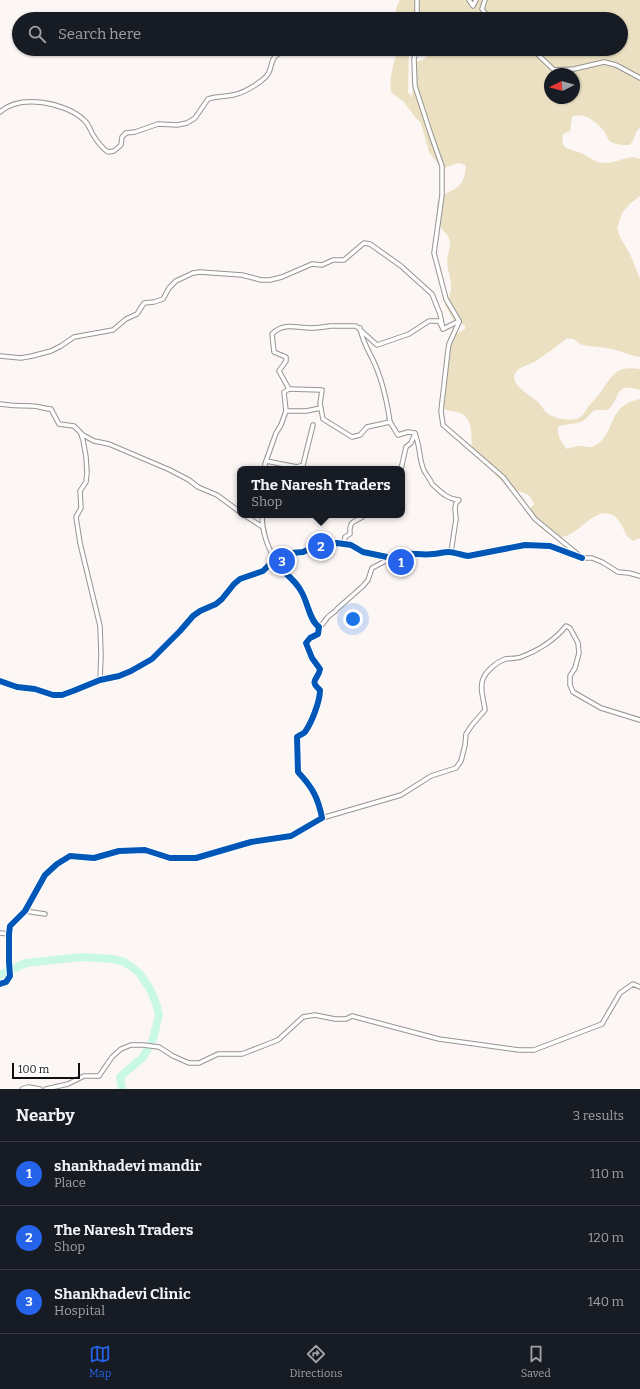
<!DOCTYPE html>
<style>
:root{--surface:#171b24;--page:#20242c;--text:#f1f3f6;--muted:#9ea1a6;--line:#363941;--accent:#2563eb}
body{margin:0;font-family:Bitter,serif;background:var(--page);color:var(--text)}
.compass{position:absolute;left:544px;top:68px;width:36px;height:36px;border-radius:50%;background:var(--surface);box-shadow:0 1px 3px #0004;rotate:265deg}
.scale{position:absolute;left:12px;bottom:10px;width:68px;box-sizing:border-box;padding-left:4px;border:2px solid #101010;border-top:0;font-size:11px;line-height:14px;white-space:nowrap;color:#101010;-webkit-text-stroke:3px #fff;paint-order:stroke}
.you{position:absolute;left:353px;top:619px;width:14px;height:14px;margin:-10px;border:3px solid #fff;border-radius:50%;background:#1a73e8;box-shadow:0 0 0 6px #1a73e833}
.badge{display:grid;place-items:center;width:26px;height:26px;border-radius:50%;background:var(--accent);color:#fff;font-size:13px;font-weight:700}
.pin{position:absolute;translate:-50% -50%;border:2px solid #fff;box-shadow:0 1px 4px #0006}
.popup{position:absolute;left:237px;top:466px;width:168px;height:52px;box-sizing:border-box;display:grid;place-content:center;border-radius:8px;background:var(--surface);filter:drop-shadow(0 1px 3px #0005);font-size:13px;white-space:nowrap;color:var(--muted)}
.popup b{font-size:15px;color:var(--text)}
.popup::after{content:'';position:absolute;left:50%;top:100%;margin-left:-8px;border:8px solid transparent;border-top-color:var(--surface)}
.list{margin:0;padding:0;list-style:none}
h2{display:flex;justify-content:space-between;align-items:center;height:52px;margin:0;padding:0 16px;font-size:17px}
h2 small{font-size:13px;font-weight:400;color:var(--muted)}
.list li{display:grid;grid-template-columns:26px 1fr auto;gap:12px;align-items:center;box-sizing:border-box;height:64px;padding:0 16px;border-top:1px solid var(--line)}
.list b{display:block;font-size:15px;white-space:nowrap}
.list p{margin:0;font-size:13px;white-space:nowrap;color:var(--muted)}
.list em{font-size:13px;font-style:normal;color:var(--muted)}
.icon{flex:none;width:22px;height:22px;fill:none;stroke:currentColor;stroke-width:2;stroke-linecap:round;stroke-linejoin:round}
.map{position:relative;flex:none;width:640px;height:1089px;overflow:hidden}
.search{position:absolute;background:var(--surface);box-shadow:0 1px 3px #0004;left:12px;right:12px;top:12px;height:44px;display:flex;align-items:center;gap:10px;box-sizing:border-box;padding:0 14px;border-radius:22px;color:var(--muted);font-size:15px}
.sheet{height:244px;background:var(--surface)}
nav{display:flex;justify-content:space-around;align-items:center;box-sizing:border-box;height:56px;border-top:1px solid var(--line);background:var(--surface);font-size:11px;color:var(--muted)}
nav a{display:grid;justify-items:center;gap:2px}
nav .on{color:var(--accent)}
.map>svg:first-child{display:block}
.forest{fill:#ebe1c2;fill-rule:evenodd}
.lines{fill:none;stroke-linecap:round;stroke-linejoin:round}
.river{stroke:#caf8e6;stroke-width:8}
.street-casing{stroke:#969493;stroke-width:5.5}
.street{stroke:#fffefe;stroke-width:3.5}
.cycleway-casing{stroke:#fff;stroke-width:8}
.cycleway{stroke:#0057b8;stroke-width:6}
</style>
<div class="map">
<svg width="640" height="1089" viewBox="0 0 640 1089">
<rect width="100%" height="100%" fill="#fcf6f5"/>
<path class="forest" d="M 400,0 L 640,0 L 640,128 C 634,131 636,141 629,145 C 623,145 617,145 611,142 C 607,139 607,135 604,131 C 596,122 584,111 572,117 L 570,131 L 563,134 C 560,151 570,148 581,153 C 590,157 593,162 604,163 C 615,164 630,153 640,159 L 640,196 L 630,204 L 622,213 L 617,229 L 620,237 L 630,254 L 640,279 L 640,357 C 630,356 622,351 612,349 C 603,347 593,347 583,345 C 576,343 575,337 566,339 C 556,347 545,355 534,362 C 529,365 522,366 518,370 C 504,383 533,396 539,403 C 543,408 545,413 552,416 C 558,419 572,421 579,418 C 583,416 585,411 588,407 C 592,402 596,398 600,393 C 612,376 615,365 640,369 L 640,390 C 614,381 621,398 608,410 L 595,410 C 590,413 588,418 583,421 C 575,425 565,423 558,427 C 558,437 560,441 567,449 C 571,448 575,446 579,446 C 584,445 588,449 594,446 C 616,436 606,405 640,399 L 640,538 L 633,541 C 622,535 624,519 610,514 C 589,507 574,548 549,534 C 541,530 535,521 529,515 L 530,509 L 534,504 C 530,492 520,491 510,490 L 472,450 C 471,438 474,419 460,413 C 452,411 445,411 439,406 L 439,400 L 447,369 L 448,343 L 456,334 L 465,329 L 465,326 L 463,324 L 454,321 L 445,305 C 447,300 450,295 451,290 C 452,280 447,270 447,260 C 448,252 452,246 449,238 C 447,234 442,230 440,226 C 436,220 437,211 437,205 C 439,186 464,199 466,166 C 457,159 451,168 441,168 L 429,152 L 421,123 L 415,117 L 404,102 L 392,93 C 387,83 395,61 397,49 L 409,49 L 408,93 L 412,96 L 415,62 C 423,60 429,59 427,49 L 621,49 L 621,19 L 393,19 L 397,6 ZM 550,74 L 574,74 L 574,98 L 550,98 Z"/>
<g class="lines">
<polyline class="river" points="0,975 26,963 82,957 112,959 122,961 129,965 139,973 150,989 156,1003 159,1015 153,1039 148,1049 142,1058 120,1077 122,1089"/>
<defs>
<g id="street">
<polyline points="469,0 473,6 476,0"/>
<polyline points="485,0 482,9 490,19"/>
<polyline points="417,19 417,0"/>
<polyline points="423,49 416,52 414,59 415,86 431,135 442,166 442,195 434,253 446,299 459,321"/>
<polyline points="532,49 554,70 574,69 604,62 616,65 640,78"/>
<path d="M 0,112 C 20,94 65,102 84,120 C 88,123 90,129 92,133 C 96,140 102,148 108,152 L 114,151 L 121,145 L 122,137 L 126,133 L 135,132 L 158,124 L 177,125 L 187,123 L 195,118 L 208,99 C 216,96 224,97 233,95 C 243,93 253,87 261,81 C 280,68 260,55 294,49"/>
<polyline points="459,322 449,344 448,350 441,411 443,425 503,477 535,519 580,556"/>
<path d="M 360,328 C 362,340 368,350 373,360 C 382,379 387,401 390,422"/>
<polyline points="0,356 21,358 32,356 51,351 61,346 74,337 113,330 126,319 137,314 144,303 154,302 163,299 169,288 176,281 193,273 200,272 242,275 261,280 270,280 282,277 312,264 322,265 333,260 344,260 364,243 370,244 401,266 432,294 440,314 443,329"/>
<polyline points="289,389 322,390 320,404 323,419 352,437 360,435 367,427 390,422 398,435 408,432 415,433 416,437"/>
<path d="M 0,404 C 11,406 21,406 32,406 C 39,406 44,409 51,409 L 59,424 L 74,426 L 83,435 L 94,441 L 109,444 L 170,470 L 189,480 L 198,487 L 217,495 L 240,512"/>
<polyline points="286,411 306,411 321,408"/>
<polyline points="81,434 83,440 86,457 87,473 86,482 80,491 81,508 76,517 80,543 100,626 101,655 100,680"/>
<polyline points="266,461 297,467 303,465 313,425"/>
<path d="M 265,469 L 265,464 L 276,433 L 281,425 L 286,411 L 284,392 L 289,389 L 279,371 L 286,361 L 286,357 L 274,352 L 272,334 C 284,322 297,328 311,328 C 318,328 324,327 330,326 C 339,326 347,326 356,326 L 377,345 L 409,334 L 429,321 L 439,321 L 443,329 L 459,321"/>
<path d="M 401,469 L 406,447 L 411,443 L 414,436 L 416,437 C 420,447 419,457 423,468 C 425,474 430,478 432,484 C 441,492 447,499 459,500 L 456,503 L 455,508 L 456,519 L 451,552"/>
<polyline points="244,515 261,526"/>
<path d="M 262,515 C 262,532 267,545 275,560"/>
<path d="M 344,544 L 345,537 L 350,534 C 349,518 356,523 365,515"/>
<path d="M 319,627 C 323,625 324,622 327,618 C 330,614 335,613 337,609 L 363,586 L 368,580 L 372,568 L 391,558"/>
<path d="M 0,681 L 17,687 L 35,689 L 53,695 L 62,695 L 73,691 L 100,680 L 119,676 L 131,671 L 152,659 L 180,631 L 193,616 L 200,611 L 216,604 L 222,599 L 234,584 L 240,579 L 263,571 L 280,554 L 303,552 L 320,544 L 337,543 L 351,545 L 363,552 L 392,558 C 406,550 418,556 433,554 C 438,554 443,552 449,552 C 454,552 461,555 468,556 L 525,545 L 550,546 L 582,558 L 592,558 L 602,562 L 618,572 L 629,573 L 640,576"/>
<path d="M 322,818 L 401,795 L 431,776 L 456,768 L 461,761 L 465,745 L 466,734 L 472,725 L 485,710 C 484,700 479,688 483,679 C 486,671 497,662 505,659 C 510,658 516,659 521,657 C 537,651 555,640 566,626 L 570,628 L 578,643 L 579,653 L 575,668 L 570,676 L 570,685 L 573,692 L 601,708 L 640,720"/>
<polyline points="25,911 45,914"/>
<polyline points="0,933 9,934"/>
<path d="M 0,984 L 6,982 L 10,976 L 9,962 L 9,934 L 10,926 L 25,911 L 45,875 L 57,864 L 70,856 L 94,858 L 119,851 L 145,850 L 170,858 L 196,858 L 251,842 L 291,836 L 322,818 C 318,797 312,787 298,772 L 297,737 C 300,735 303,734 305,732 C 312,722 320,701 320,690 C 308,680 319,679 320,669 L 312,658 L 306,643 L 310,638 L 318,634 L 319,627 C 309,620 308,602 301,591 C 295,580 283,571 273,563"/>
<polyline points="22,1089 28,1087 40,1089"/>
<polyline points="46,1089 68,1084 84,1076 99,1076 112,1057 121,1049 131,1045 143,1045 159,1047 173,1056 189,1063 199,1063 218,1054 242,1054 278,1040 303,1017 315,1015 335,1019 346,1019 352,1016 439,1039 519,1050 534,1050 602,1024 620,993 633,984 640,987"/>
</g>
</defs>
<use href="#street" class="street-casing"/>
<use href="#street" class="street"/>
<defs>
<g id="cycleway">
<path d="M 0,681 L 17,687 L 35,689 L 53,695 L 62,695 L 73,691 L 100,680 L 119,676 L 131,671 L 152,659 L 180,631 L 193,616 L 200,611 L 216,604 L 222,599 L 234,584 L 240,579 L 263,571 L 280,554 L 303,552 L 320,544 L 337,543 L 351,545 L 363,552 L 392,558 C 406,550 418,556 433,554 C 438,554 443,552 449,552 C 454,552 461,555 468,556 L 525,545 L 550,546 L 582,558"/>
<path d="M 0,984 L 6,982 L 10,976 L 9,962 L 9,934 L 10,926 L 25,911 L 45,875 L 57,864 L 70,856 L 94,858 L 119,851 L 145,850 L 170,858 L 196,858 L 251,842 L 291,836 L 322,818 C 318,797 312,787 298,772 L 297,737 C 300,735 303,734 305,732 C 312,722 320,701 320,690 C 308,680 319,679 320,669 L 312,658 L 306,643 L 310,638 L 318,634 L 319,627 C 309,620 308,602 301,591 C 295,580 283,571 273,563"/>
</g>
</defs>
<use href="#cycleway" class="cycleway-casing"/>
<use href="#cycleway" class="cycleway"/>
</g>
</svg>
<svg class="compass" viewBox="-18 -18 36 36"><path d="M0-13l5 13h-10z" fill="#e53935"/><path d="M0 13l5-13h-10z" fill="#9ea1a6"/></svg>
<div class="scale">100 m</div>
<div class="you"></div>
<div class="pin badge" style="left:401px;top:562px">1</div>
<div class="pin badge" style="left:321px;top:546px">2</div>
<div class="popup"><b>The Naresh Traders</b>Shop</div>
<div class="pin badge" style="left:282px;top:561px">3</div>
<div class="search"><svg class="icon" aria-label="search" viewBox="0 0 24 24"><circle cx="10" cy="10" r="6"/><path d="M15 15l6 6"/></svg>Search here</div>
</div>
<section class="sheet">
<h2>Nearby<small>3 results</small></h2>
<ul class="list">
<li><span class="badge">1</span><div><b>shankhadevi mandir</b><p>Place</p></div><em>110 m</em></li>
<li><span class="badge">2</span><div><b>The Naresh Traders</b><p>Shop</p></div><em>120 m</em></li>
<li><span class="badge">3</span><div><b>Shankhadevi Clinic</b><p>Hospital</p></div><em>140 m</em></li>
</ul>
</section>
<nav>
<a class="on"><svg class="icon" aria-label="map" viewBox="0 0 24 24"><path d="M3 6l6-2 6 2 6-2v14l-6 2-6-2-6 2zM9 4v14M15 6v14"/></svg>Map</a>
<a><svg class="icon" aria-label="directions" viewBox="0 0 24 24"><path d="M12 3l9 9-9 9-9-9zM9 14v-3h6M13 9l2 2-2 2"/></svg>Directions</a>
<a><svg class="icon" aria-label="saved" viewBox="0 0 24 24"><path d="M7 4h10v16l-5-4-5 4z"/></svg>Saved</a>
</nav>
